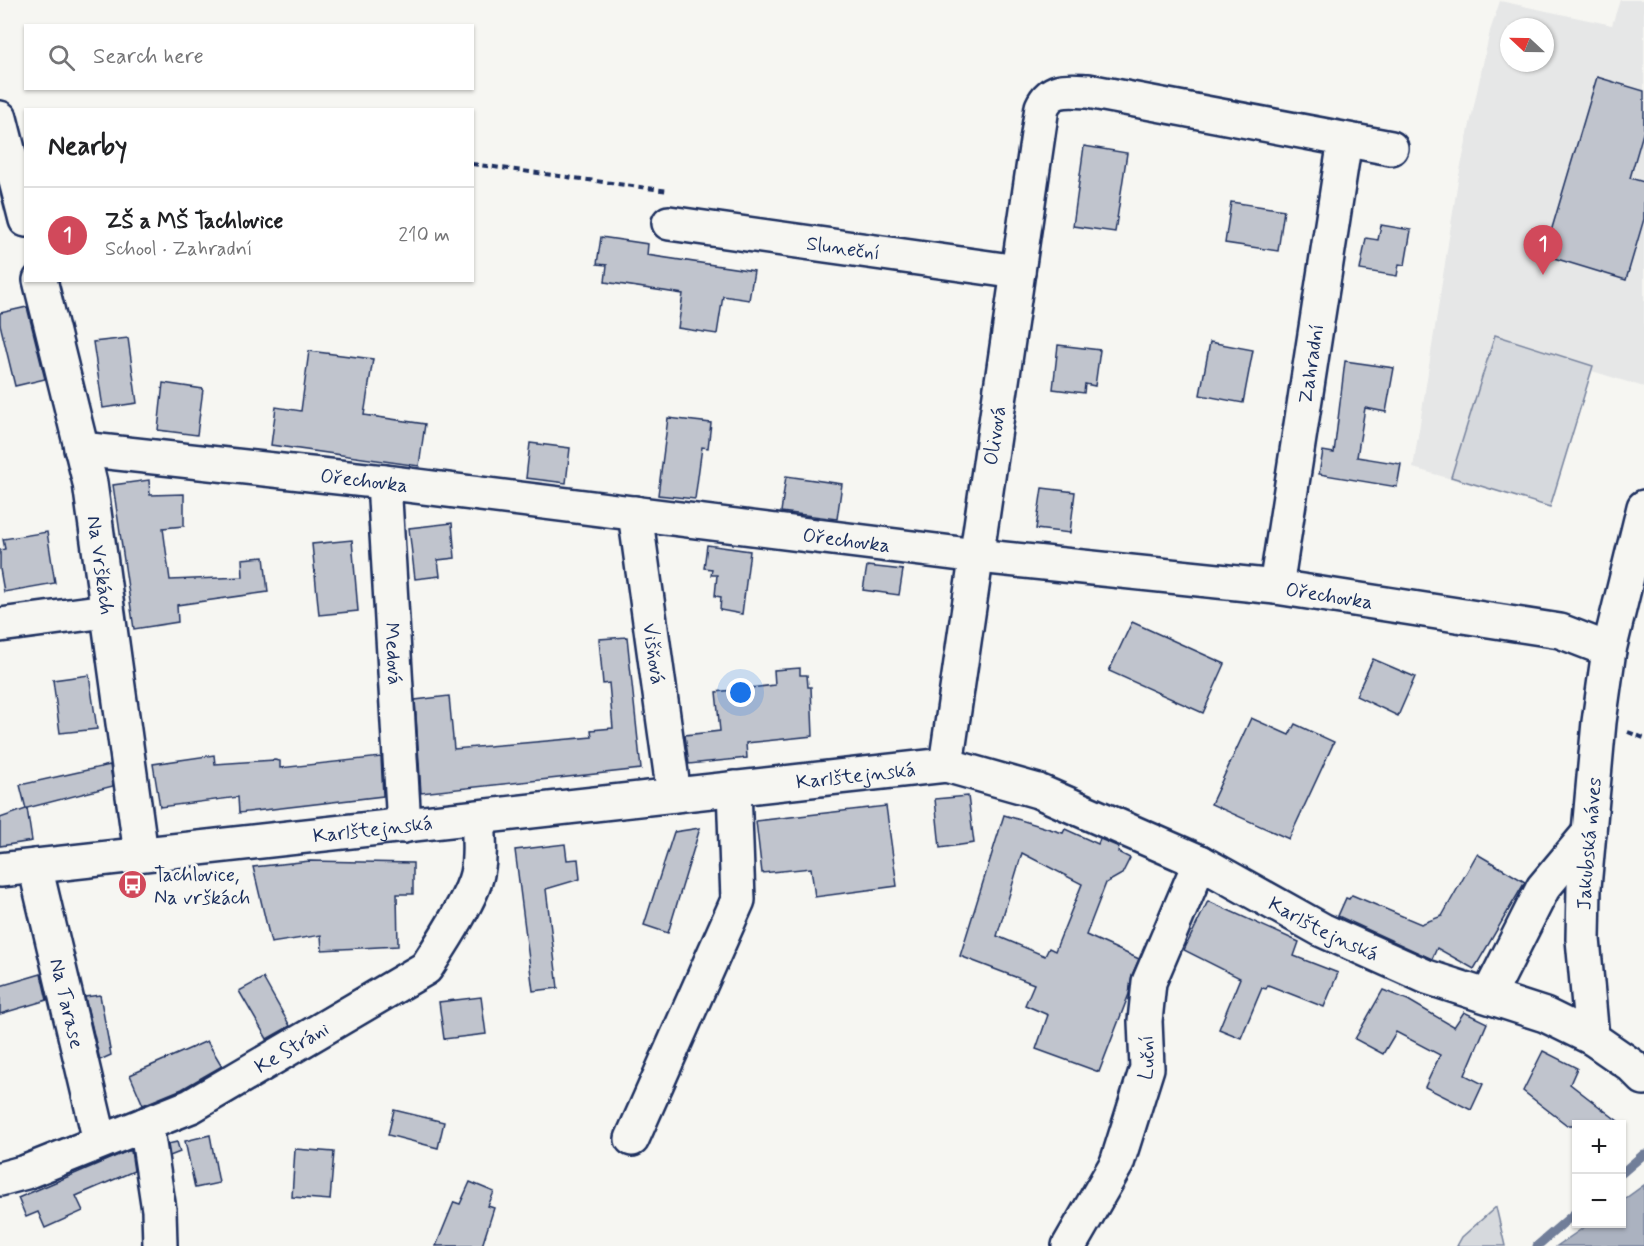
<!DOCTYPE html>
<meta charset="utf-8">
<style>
:root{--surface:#fff;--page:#f2f2f2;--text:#202124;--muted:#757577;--line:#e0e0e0;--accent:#d1495b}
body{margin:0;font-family:Mynerve,sans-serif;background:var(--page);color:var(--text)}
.controls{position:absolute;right:18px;bottom:18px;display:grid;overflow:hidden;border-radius:0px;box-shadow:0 2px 4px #0004}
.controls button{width:54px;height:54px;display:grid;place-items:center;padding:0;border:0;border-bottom:2px solid var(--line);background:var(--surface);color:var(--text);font:30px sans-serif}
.compass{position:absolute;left:1500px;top:18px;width:54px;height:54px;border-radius:50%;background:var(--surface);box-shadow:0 2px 4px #0004;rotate:292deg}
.you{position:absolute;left:741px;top:693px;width:21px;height:21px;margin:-15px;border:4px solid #fff;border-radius:50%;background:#1a73e8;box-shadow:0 0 0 9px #1a73e833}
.badge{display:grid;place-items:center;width:39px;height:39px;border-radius:50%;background:var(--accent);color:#fff;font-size:20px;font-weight:700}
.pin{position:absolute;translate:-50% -50px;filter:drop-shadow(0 2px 3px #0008)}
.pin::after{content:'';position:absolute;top:32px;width:21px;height:18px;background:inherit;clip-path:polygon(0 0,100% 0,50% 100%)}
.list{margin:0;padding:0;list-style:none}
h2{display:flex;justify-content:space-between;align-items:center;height:78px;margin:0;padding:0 24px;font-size:26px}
h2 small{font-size:20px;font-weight:400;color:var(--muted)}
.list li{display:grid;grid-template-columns:39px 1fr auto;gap:18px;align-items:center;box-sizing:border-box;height:96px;padding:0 24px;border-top:2px solid var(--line)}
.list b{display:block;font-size:22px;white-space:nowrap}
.list p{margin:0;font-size:20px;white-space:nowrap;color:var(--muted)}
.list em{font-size:20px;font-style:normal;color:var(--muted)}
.icon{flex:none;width:33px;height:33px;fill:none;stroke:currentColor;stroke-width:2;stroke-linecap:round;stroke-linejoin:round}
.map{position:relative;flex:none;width:1644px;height:1246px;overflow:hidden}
.search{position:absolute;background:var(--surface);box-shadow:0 2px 4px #0004;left:24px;top:24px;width:450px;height:66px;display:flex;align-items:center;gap:15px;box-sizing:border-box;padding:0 21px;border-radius:0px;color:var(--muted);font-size:22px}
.panel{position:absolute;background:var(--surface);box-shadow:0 2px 4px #0004;left:24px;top:108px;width:450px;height:174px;border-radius:0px}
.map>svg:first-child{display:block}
.built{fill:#e6e7e7;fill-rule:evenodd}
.green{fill:#d6d9dd;stroke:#78849e;stroke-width:1.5}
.water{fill:#abb2c0;stroke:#717e99;stroke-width:1.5}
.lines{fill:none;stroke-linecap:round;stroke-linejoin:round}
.stream{stroke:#717e99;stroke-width:9}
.building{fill:#c0c4cd;stroke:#1b2f5e;stroke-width:1.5;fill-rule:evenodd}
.street-casing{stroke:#1b2f5e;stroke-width:38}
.secondary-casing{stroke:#1b2f5e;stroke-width:38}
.path{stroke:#1b2f5e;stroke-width:4;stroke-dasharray:6 4.5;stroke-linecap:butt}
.street{stroke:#f6f6f2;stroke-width:33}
.secondary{stroke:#f6f6f2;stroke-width:33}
.labels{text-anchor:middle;stroke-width:6;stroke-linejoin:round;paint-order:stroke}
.street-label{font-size:20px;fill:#1b2f5e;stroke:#f6f6f2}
.poi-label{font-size:20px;fill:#1b2f5e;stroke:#f6f6f2;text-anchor:start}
</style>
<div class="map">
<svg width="1644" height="1246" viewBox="0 0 1644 1246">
<rect width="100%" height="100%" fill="#f6f6f2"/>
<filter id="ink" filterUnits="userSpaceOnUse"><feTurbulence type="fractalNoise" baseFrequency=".0167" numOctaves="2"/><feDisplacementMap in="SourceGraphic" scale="12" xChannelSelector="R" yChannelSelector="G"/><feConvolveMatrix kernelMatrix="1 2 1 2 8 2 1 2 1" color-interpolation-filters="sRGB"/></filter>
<g filter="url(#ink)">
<path class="built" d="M 1620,0 L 1644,0 L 1644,387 L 1592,371 L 1550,507 L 1413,468 L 1458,180 L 1490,31 L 1500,1 L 1612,25 ZM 1509,27 L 1545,27 L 1545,63 L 1509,63 Z"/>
<g class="green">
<polygon points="1495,335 1593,366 1550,507 1451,477"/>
<polygon points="1496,1207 1505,1246 1457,1246 1462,1237"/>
</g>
<polygon class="water" points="1644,1185 1644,1246 1557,1246 1589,1224 1622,1224 1622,1201"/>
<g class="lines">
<g class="stream">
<polyline points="1622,1173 1644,1154"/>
<polyline points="1537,1246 1576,1212"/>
</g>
</g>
<g class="building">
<polygon points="1597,77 1644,91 1644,130 1630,178 1644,182 1644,219 1626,280 1544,255"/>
<polygon points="1084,146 1127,153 1115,232 1073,226"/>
<polygon points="1231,202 1284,210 1278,251 1225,243"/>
<polygon points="1381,225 1411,230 1405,265 1399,264 1397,276 1360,270 1366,238 1378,240"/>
<polygon points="601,237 648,244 647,255 754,271 749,300 723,296 717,334 678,328 683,294 605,282 607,265 597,264"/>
<polygon points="27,307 45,379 15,386 0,324 0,313"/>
<polygon points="128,338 137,403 103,408 93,342"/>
<polygon points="1210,342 1253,350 1243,403 1200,395"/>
<polygon points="1058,345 1100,350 1095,386 1085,384 1084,393 1053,389"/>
<polygon points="309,351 373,359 364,415 425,424 419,466 271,445 276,407 301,411"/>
<polygon points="1345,361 1394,368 1386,412 1365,408 1357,457 1401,464 1397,487 1319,474 1323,451 1334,453"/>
<polygon points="163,383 203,389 197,435 158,430"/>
<polygon points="668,418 711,423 708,448 702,447 695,499 658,495"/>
<polygon points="530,443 570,448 566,483 526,478"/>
<polygon points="786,476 842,484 837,519 781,512"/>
<polygon points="149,480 150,495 184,494 184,526 163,528 170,580 243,577 242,559 264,557 268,592 177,605 178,622 134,629 113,485"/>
<polygon points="1042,488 1075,492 1070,533 1036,529"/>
<polygon points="452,523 455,558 438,560 440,576 415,579 409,528"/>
<polygon points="47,532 55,583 4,592 0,569 0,550 5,549 3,539"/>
<polygon points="352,540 358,611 319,615 312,544"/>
<polygon points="707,545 750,551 742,614 720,610 721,597 715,596 717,575 711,575 712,569 704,568"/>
<polygon points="867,566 903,570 899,595 863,590"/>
<polygon points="1132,622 1225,664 1203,713 1109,671"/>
<polygon points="627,637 641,769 421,793 415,700 449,696 454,749 592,737 591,730 613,728 609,683 603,684 599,639"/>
<polygon points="1373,659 1415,677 1398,716 1356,696"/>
<polygon points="800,668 800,675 807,675 808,687 811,687 813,736 746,743 747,758 689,764 685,735 720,731 716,692 775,685 774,670"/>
<polygon points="89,675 97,729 60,733 53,680"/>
<polygon points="1251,718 1289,735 1295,724 1334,742 1289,839 1211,804"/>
<polygon points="214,755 215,764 275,760 280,761 280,768 381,757 383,796 239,813 238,797 160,807 153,764"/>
<polygon points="110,765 113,786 27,808 32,841 0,846 0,818 26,809 20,785"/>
<polygon points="968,796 974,843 940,848 935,799"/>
<polygon points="886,806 897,886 815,897 811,868 762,873 756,821"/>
<path d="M 1004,815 L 1063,833 L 1065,829 L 1098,844 L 1100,839 L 1119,847 L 1118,852 L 1130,858 L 1122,874 L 1106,883 L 1086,935 L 1139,959 L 1132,975 L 1129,994 L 1099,1072 L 1036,1049 L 1048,1015 L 1025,1005 L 1034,984 L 960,956 ZM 1022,853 L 1082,884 L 1055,951 L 1049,948 L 1045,956 L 997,936 Z"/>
<polygon points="700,828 668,933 644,925 674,832"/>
<polygon points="565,844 567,860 578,859 580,879 546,889 558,988 533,991 515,850"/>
<polygon points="1477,854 1525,882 1474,969 1437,948 1432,959 1338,916 1346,898 1349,899 1352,895 1421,924 1442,916"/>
<polygon points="310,861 413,863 413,894 397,894 398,946 322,950 321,935 271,943 253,867"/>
<polygon points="1208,901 1299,942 1294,956 1338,973 1324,1007 1268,985 1266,989 1262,988 1241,1038 1219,1029 1240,978 1184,950"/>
<polygon points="41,974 47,1000 0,1014 0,986"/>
<polygon points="263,978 290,1026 267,1039 239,991"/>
<polygon points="1383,990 1408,1000 1454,1027 1464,1012 1487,1023 1465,1075 1483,1084 1471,1110 1425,1087 1440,1055 1396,1032 1383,1054 1355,1039"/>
<polygon points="100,995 111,1055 100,1060 85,997"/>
<polygon points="481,997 486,1034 444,1039 439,1002"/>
<polygon points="207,1041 222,1066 182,1089 143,1105 130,1075"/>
<polygon points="1543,1051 1577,1068 1570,1084 1623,1125 1567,1125 1523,1091"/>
<polygon points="394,1110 444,1122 438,1148 388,1135"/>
<polygon points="210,1135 219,1183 195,1188 185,1141"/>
<polygon points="177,1142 180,1152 170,1156 168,1144"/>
<polygon points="295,1149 334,1152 330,1200 292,1197"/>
<polygon points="128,1151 131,1151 134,1171 76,1196 83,1211 45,1228 38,1212 26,1217 18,1198"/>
<polygon points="470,1182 494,1192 488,1206 494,1208 482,1246 436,1246 454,1202 460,1204"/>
</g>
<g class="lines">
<defs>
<g id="street">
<polyline points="0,118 26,220"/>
<path id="s1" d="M 669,223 L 1018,272"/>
<path id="s2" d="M 40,280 L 90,483 L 141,854"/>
<path id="s3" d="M 81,449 L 384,482 L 977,556 L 1276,587 L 1560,631 L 1609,650"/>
<path id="s4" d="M 384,482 L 404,826"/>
<path id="s5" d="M 635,513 L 674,795"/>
<path id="s6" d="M 1276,587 L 1345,140"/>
<polyline points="0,625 106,611"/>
<path id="s7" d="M 946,765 L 1042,107 C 1051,87 1068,90 1088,91 L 1391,148"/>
<path id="s8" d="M 35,866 L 100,1141"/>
<polyline points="146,1124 159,1210 160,1246"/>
<polyline points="632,1139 738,900 734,788"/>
<path id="s9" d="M 0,1179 L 26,1172 L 191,1106 L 426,968 C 440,946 472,898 477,874 C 481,855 479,837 478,818"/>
<path id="s10" d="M 1069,1246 L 1117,1163 L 1147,1068 L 1145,1021 L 1149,982 L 1200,862"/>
</g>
<g id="secondary">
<path id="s11" d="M 0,870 L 946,765 L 1038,791 L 1200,862 L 1322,930 L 1427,977 L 1545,1015 L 1592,1038 L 1631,1065 L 1644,1078"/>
<polyline points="1489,995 1543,888 1589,833"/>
<path id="s12" d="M 1592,1038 L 1583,939 L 1584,887 L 1599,722 L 1609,650 L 1644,507"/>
</g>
</defs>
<use href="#street" class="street-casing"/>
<use href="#secondary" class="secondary-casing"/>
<g class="path">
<polyline points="472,164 669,191"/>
<polyline points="1628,732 1644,738"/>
</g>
<use href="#street" class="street"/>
<use href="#secondary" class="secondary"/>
</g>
</g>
<defs>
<symbol id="bus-disc" viewBox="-11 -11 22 22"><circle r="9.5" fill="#d1495b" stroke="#f6f6f2"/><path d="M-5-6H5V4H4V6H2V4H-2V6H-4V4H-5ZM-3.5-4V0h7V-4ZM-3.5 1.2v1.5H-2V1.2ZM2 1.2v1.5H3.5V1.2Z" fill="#fff"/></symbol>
</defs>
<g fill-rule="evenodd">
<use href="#bus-disc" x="116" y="868" width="33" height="33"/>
</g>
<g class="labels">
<g class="street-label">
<text dy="7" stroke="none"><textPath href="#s1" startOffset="176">Sluneční</textPath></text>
<text dy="7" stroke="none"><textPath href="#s6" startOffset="226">Zahradní</textPath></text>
<text dy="7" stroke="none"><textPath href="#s7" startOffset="333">Olivová</textPath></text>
<text dy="7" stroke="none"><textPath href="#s3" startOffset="285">Ořechovka</textPath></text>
<text dy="7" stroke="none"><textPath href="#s3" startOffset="771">Ořechovka</textPath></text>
<text dy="7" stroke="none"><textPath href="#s2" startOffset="292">Na Vrškách</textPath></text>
<text dy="7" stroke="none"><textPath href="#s3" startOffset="1257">Ořechovka</textPath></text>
<text dy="7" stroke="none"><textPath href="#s4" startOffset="172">Medová</textPath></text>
<text dy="7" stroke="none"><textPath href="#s5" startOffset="142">Višňová</textPath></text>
<text dy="7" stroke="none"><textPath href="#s11" startOffset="861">Karlštejnská</textPath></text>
<text dy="7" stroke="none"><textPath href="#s11" startOffset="375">Karlštejnská</textPath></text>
<text dy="7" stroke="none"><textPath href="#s12" startOffset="195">Jakubská náves</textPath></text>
<text dy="7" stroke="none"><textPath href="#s11" startOffset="1365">Karlštejnská</textPath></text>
<text dy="7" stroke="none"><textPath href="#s8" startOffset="141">Na Tarase</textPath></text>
<text dy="7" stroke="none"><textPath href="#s9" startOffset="321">Ke Stráni</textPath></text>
<text dy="7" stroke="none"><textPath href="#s10" startOffset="206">Luční</textPath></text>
</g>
<g class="poi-label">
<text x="154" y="881">Tachlovice,<tspan x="154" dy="23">Na vrškách</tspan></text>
</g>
</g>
</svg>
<div class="controls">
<button>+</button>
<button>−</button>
</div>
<svg class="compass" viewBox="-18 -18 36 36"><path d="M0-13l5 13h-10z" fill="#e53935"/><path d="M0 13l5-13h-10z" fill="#757577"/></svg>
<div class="you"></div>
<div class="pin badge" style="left:1543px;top:275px">1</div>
<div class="search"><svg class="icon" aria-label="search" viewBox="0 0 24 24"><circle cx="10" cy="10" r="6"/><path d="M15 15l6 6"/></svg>Search here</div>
<section class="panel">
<h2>Nearby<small></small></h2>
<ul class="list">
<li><span class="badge">1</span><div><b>ZŠ a MŠ Tachlovice</b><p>School · Zahradní</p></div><em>210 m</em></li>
</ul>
</section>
</div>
